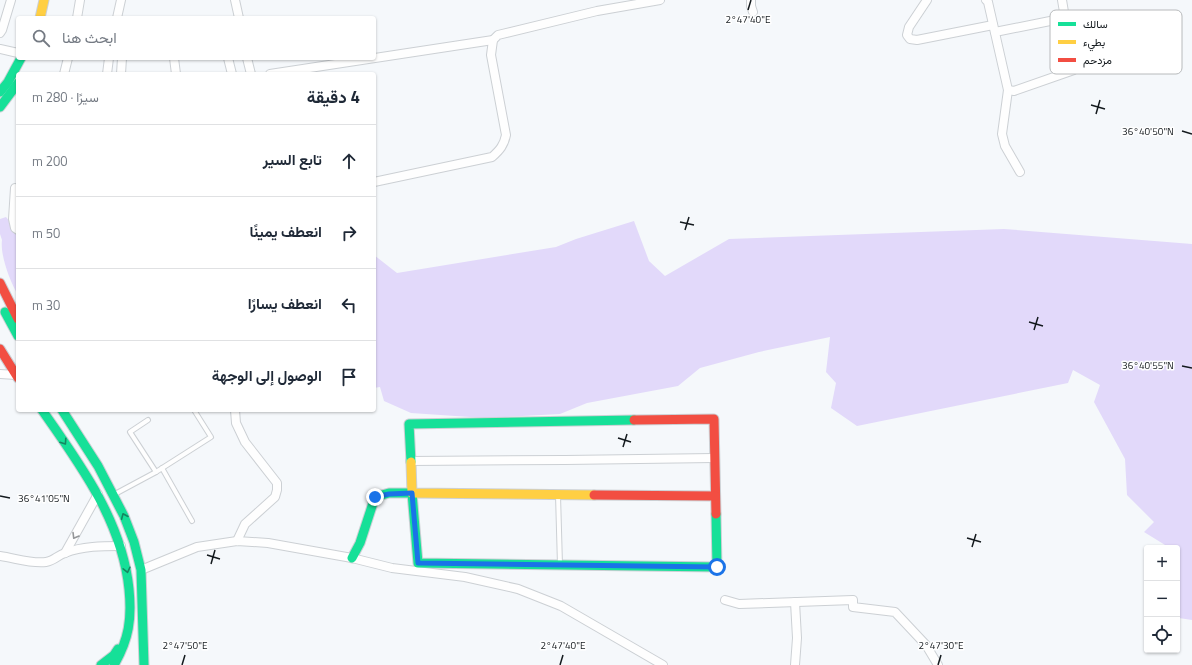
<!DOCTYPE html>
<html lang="ar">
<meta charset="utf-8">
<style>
:root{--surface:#fff;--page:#f2f2f3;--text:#1f2937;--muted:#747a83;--line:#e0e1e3}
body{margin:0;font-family:"Titillium Web",Vazirmatn,sans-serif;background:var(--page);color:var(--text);direction:rtl}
.controls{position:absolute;right:12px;bottom:12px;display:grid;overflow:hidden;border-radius:4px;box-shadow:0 1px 3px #0004}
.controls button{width:36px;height:36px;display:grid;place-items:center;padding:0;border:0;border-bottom:1px solid var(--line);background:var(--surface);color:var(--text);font:20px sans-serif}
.stop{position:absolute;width:12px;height:12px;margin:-9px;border:3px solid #1a73e8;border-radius:50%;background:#fff}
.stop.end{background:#1a73e8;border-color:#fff;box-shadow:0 1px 4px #0008}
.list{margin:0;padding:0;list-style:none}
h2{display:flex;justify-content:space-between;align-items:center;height:52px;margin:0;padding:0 16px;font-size:17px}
h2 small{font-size:13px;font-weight:400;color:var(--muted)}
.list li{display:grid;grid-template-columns:26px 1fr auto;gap:12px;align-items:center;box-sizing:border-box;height:72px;padding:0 16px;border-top:1px solid var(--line)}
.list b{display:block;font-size:15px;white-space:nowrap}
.list em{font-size:13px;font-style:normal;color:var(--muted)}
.icon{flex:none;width:22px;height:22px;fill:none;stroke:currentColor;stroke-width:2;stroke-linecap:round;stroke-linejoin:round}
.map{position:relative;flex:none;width:1192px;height:665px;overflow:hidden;direction:ltr}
.search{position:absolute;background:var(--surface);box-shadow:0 1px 3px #0004;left:16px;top:16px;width:360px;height:44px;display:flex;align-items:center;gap:10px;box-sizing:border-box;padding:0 14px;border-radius:4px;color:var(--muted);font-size:15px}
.panel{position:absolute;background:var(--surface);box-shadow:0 1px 3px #0004;left:16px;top:72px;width:360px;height:340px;border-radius:4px;direction:rtl}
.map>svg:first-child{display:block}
.green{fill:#e2d9fa}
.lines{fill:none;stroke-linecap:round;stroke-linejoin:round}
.lane-casing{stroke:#ccd0d4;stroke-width:6}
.street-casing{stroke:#ccd0d4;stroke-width:10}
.fast-casing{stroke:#ccd0d4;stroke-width:11}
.slow-casing{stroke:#ccd0d4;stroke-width:11}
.jam-casing{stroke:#ccd0d4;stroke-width:11}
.lane{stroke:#fefefe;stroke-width:4}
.street{stroke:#fefefe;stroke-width:8}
.fast{stroke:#16e098;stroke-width:9}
.slow{stroke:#ffcf43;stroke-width:9}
.jam{stroke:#f24e42;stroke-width:9}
.oneway{stroke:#158761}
.oneway2{stroke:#959799}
.route{stroke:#1a73e8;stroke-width:5}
.ticks{fill:none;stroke:#141a1e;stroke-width:1.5}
.key{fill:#fff;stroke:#b8babc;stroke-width:1}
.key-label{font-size:11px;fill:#141a1e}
.ticks-label{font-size:10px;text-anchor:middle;fill:#141a1e;stroke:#fff;stroke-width:3;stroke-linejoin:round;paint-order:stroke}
</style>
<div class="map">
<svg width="1192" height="665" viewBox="0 0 1192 665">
<rect width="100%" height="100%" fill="#f5f8fb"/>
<g class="green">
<path d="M 6,217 L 11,223 L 18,238 L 18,295 C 10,282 0,255 2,240 L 0,234 L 0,219 Z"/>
<polygon points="634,221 649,261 665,276 729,239 1004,229 1192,244 1192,620 1179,618 1177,615 1177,548 1170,548 1144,532 1154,522 1127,495 1125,459 1094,402 1100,385 1073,370 1068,383 857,426 831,408 836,383 826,372 830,337 759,352 700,368 678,386 587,403 560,414 485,418 411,413 384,401 380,387 374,388 374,255 397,273 556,247 576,239"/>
</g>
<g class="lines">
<defs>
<g id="lane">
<polyline points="148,420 130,432 156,472"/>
<polyline points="162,468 192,521"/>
<polyline points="115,494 156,472 211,437 194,410"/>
<polyline points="558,495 560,565"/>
</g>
<g id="street">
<polyline points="235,0 239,18"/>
<polyline points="751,0 751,6 753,12"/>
<polyline points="927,0 909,27 907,35 910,39 917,40 993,25"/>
<polyline points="986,0 988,2 1008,90 1002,134 1005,146 1020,172"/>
<polyline points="77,18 80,0"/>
<polyline points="117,18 121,0"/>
<polyline points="995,32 1065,18"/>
<polyline points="0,33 2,30 11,0"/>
<polyline points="0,49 18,53"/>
<polyline points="174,58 176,74"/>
<polyline points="228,58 232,74"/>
<polyline points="247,58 251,74"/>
<polyline points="64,74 68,58"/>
<polyline points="107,74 109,58"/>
<polyline points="121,74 122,58"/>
<polyline points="270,74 493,40"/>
<polyline points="1008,90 1014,91 1074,70 1076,63 1065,18 1062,0"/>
<path d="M 374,182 L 492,157 C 500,150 504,145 506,135 L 491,55 L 493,40 L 498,35 L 597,11 L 660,0"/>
<polyline points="18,189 15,188 13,219 15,228 18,230"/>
<polyline points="0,374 16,375"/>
<polyline points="235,410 236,423 245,442 277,483 277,490 275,497 245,524 237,541"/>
<polyline points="410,461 565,460 714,458"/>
<polyline points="65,553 98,494"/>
<path d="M 0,556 C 15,558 31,564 46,562 C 54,561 58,555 65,553 C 82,546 103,546 121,546"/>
<polyline points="141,570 197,547 237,541 268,543 352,558 392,568 465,577 518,589 561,606 663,665"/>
<polyline points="725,600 739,604 853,600 853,607 895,612 926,645 938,665"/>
<polyline points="795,665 797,638 795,602"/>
</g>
<g id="fast">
<polyline points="0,92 8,82 21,58"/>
<polyline points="0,107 18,83"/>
<polyline points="5,312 18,336"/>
<path d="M 42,410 C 80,464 122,521 129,589 C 132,619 129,639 114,665"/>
<polyline points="62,410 98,466 124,516 134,542 141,570 144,665"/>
<polyline points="411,462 409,424 634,420"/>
<polyline points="352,558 360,543 375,497 389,493 412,493 418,563 717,567 716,514"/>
<polyline points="101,665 114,655 118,649"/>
</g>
<g id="slow">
<polyline points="40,18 44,0"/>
<polyline points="411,462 412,493 594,495"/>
</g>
<g id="jam">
<polyline points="0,283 18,319"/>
<polyline points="0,349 18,378"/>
<polyline points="634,420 714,419 716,514"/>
<polyline points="594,495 715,496"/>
</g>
</defs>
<use href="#lane" class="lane-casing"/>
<use href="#street" class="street-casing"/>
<use href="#fast" class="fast-casing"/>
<use href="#slow" class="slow-casing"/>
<use href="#jam" class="jam-casing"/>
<use href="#lane" class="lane"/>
<use href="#street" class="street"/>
<use href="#fast" class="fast"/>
<use href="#slow" class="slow"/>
<use href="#jam" class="jam"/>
</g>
<defs><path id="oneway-chevron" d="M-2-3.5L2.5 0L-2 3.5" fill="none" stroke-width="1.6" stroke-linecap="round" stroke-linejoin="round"/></defs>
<g class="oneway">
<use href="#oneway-chevron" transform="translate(64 442) rotate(56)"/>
<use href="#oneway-chevron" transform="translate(124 516) rotate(-113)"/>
<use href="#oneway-chevron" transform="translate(127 570) rotate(77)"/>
</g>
<use class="oneway2" href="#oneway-chevron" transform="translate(75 536) rotate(121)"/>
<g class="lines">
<polyline class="route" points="375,497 389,494 412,493 418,563 717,567"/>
</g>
<path class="ticks" d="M 748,10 L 751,0M 1091,105 L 1105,109M 1096,114 L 1100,100M 1182,131 L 1192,134M 680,222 L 694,225M 685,230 L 689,217M 1029,322 L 1043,326M 1034,330 L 1038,317M 1182,366 L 1192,368M 618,438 L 631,442M 623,447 L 627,434M 0,496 L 10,498M 967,538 L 981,542M 972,547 L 976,534M 207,555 L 220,559M 211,564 L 215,550M 182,665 L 185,655M 560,665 L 563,655M 938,665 L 941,655"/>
<rect x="1050" y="10" width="132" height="64" rx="6" class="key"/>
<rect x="1058" y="22" width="18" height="4" fill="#16e098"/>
<rect x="1058" y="40" width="18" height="4" fill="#ffcf43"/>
<rect x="1058" y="58" width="18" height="4" fill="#f24e42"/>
<g class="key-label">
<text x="1083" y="28">سالك</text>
<text x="1083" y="46">بطيء</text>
<text x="1083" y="64">مزدحم</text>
</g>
<g class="ticks-label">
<text x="748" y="23">2°47'40"E</text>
<text x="1148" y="135">36°40'50"N</text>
<text x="1148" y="369">36°40'55"N</text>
<text x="44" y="502">36°41'05"N</text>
<text x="185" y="649">2°47'50"E</text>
<text x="563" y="649">2°47'40"E</text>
<text x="941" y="649">2°47'30"E</text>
</g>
</svg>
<div class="controls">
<button>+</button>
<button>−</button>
<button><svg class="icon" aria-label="locate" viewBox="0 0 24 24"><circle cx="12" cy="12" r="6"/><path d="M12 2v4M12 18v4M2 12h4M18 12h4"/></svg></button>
</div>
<div class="stop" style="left:717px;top:567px"></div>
<div class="stop end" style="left:375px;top:497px"></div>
<div class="search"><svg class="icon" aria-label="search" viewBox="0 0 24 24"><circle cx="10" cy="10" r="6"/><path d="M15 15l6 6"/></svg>ابحث هنا</div>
<section class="panel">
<h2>4 دقيقة<small>سيرًا · 280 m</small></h2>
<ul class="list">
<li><svg class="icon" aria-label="ahead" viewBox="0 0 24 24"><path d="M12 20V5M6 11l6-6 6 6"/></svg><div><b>تابع السير</b></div><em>200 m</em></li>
<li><svg class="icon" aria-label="right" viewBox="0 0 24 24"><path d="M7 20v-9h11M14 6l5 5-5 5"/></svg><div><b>انعطف يمينًا</b></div><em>50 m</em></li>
<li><svg class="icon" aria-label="left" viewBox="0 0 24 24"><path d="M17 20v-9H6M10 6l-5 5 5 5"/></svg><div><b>انعطف يسارًا</b></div><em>30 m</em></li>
<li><svg class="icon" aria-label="arrive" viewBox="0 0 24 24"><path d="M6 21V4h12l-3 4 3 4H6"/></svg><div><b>الوصول إلى الوجهة</b></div></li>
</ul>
</section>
</div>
